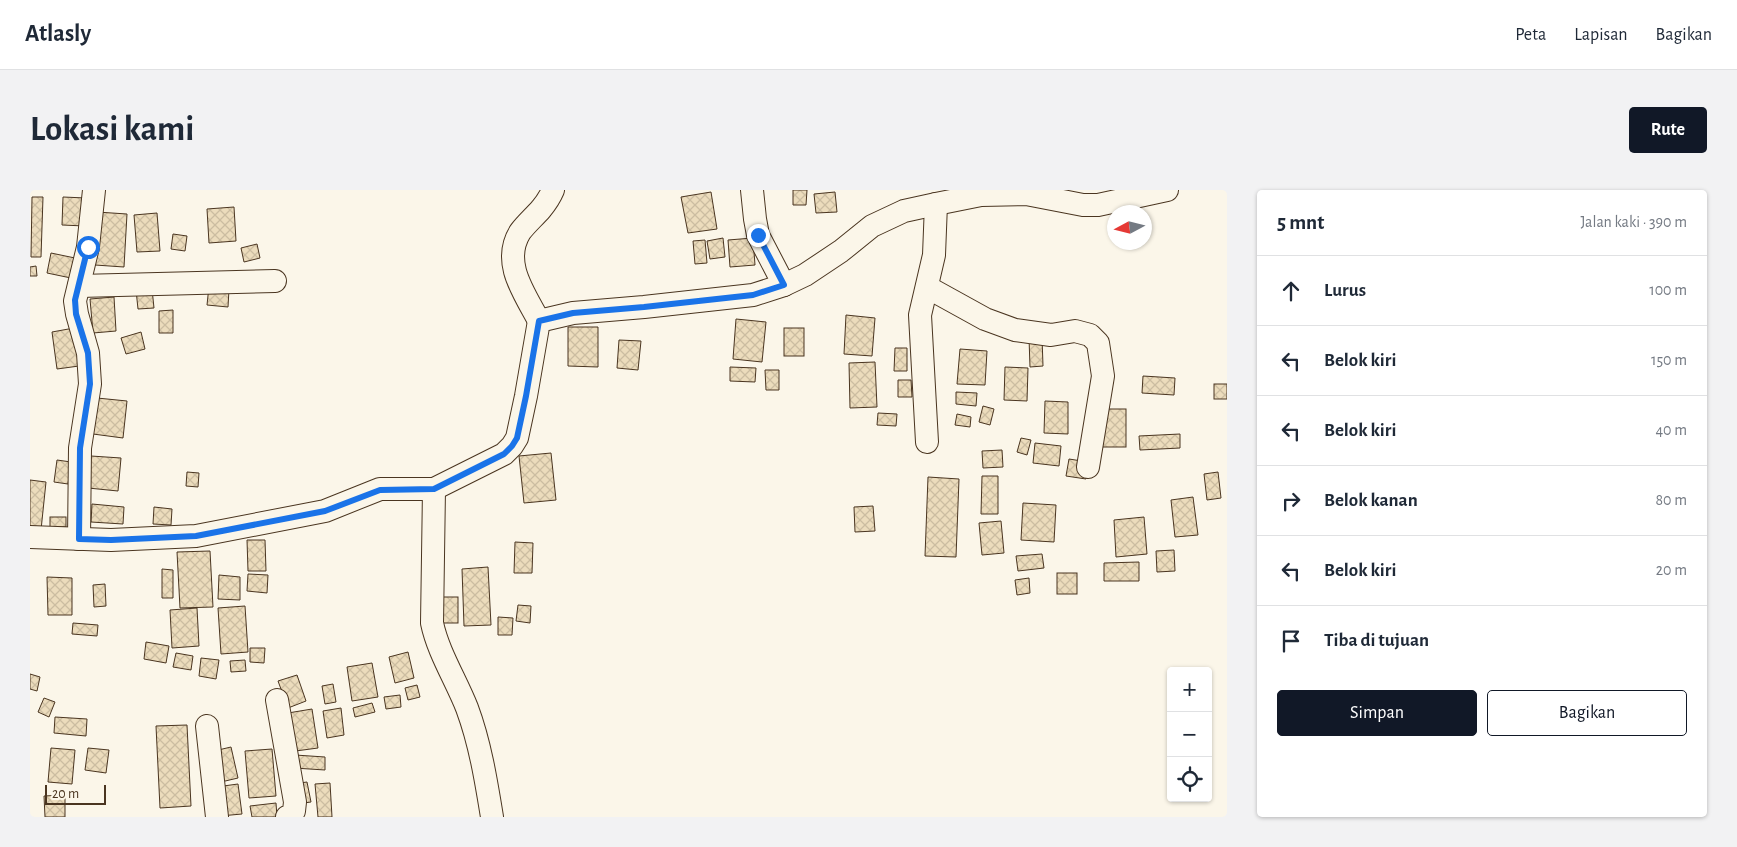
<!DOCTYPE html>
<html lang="id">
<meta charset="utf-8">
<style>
:root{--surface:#fff;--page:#f2f2f3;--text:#1f2937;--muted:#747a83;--line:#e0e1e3;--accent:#111827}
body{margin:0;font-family:"Alegreya Sans",sans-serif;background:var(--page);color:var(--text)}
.controls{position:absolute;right:15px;bottom:15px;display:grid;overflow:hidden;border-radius:5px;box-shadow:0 1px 4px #0004}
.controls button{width:45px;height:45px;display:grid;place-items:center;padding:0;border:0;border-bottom:1px solid var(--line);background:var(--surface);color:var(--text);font:25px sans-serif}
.compass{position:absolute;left:1077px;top:15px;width:45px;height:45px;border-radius:50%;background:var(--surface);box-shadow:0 1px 4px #0004;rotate:263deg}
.scale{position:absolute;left:15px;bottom:12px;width:61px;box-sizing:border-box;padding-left:5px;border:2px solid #4a3520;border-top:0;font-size:14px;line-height:18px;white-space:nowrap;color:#4a3520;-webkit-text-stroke:4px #fbf6e9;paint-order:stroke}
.stop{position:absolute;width:15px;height:15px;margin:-11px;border:4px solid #1a73e8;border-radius:50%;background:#fff}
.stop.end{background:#1a73e8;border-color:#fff;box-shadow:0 1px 5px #0008}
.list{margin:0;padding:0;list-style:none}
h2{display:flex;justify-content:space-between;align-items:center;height:65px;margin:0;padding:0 20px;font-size:21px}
h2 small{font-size:16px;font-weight:400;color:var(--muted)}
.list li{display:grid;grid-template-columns:32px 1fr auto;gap:15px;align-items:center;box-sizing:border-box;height:70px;padding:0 20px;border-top:1px solid var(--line)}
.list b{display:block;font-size:19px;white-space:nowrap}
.list em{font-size:16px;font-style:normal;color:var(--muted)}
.actions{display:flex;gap:10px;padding:15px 20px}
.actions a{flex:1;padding:11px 0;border:1px solid var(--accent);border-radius:5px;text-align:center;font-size:18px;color:var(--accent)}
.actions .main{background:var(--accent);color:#fff}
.icon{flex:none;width:28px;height:28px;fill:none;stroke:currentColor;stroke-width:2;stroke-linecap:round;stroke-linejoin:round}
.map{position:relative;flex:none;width:1197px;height:627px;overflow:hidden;border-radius:5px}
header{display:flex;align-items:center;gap:30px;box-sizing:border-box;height:70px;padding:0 25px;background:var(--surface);border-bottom:1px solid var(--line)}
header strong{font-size:24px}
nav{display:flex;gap:28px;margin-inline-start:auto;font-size:18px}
.intro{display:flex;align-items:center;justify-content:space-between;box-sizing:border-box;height:120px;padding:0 30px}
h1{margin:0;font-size:35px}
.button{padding:12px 22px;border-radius:5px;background:var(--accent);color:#fff;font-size:18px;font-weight:700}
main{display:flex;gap:30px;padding:0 30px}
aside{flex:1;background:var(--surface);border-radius:5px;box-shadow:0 1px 4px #0004}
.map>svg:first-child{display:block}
.building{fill:url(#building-cross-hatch);stroke:#4a3520}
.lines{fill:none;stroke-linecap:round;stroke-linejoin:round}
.minor-casing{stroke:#4a3520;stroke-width:24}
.minor{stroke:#fbf6e9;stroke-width:22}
.route{stroke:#1a73e8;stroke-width:6}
</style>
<header>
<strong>Atlasly</strong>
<nav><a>Peta</a><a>Lapisan</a><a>Bagikan</a></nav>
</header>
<div class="intro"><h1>Lokasi kami</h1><a class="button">Rute</a></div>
<main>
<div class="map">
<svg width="1197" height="627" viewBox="0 0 1197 627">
<defs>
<pattern id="building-cross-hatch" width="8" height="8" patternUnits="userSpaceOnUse" patternTransform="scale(1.25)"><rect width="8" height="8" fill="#ecdcbc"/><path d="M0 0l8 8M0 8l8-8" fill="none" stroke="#ccbda1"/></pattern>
</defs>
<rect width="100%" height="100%" fill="#fbf6e9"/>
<g class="building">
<polygon points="763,0 777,0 776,15 763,15"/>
<polygon points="681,2 687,39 658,43 651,7"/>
<polygon points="805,2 807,22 786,23 784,4"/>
<polygon points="2,7 13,7 11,67 1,67"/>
<polygon points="33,7 56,8 55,36 32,35"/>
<polygon points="204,17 206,51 179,53 177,19"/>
<polygon points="67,22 97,24 94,77 65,75"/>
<polygon points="127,23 130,61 107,62 104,25"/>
<polygon points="143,44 157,46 155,61 141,59"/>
<polygon points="693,48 695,67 680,69 677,51"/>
<polygon points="723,48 725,75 700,77 698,50"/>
<polygon points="675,50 677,73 665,74 663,51"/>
<polygon points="227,54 230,68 214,72 211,58"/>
<polygon points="21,63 45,68 41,88 17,83"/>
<polygon points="6,76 7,86 0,86 0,77"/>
<polygon points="179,96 199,99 198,117 177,115"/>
<polygon points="122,99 124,118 108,119 106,100"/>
<polygon points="84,107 86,141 63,143 60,109"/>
<polygon points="143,120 143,143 129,143 129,121"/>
<polygon points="816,125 845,128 842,166 814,164"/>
<polygon points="706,129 736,132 732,172 703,169"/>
<polygon points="538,137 568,137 568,177 538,176"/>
<polygon points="44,138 49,176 27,179 22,142"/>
<rect x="754" y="138" width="20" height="28"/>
<polygon points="111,142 115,159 96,164 91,148"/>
<polygon points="1012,147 1013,176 1000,177 999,148"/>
<polygon points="589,150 611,151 608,180 587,178"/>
<polygon points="865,158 877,158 877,181 864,181"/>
<polygon points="930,159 957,161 955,195 927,194"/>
<polygon points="845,172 847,217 820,218 819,173"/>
<polygon points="700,177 726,178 725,192 700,191"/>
<polygon points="975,177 998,178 997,211 974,210"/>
<polygon points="735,180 749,180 749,200 736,200"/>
<polygon points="1113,186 1145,188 1144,205 1112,203"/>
<polygon points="868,190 881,190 882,207 868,207"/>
<rect x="1184" y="194" width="13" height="15"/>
<polygon points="926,202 947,203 946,216 926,214"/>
<polygon points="67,208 97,211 93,248 63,244"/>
<polygon points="1015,211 1038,212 1038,244 1014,243"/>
<polygon points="953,216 964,219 960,235 949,232"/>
<rect x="1068" y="219" width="28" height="38"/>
<polygon points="848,223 867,224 866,236 847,235"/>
<polygon points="927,224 941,227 940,237 925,235"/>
<polygon points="1150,244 1150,258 1110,260 1109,246"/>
<polygon points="991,248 1001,250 997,265 987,262"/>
<polygon points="1005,253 1031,256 1029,276 1003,273"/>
<polygon points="972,260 973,277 953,278 952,261"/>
<polygon points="521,263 526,310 494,313 489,266"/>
<polygon points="61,266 91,268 88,301 58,298"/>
<polygon points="1039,269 1058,272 1056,289 1036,286"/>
<polygon points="27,270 41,272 38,294 24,292"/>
<polygon points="157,282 169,283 168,297 156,296"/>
<polygon points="1188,282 1191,308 1177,310 1174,284"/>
<polygon points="952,286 968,286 968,324 951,324"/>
<polygon points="898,287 929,289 926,367 895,366"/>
<polygon points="0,290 16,292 11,340 0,339"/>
<polygon points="1163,307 1168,345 1145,347 1141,310"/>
<polygon points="993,313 1026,315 1024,352 991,350"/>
<polygon points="62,314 94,317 93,334 61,332"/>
<polygon points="843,316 845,341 825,342 824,317"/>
<polygon points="124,317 142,319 141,335 123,334"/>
<rect x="20" y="327" width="16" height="10"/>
<polygon points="1114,327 1117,364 1086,367 1084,330"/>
<polygon points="971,331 974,363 952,365 949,333"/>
<polygon points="217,350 235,350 236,381 218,381"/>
<polygon points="485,352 503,353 502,383 484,383"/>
<polygon points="1144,360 1145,381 1127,382 1126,361"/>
<polygon points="180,361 183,417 150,418 147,362"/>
<polygon points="1012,364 1014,378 988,381 986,366"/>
<polygon points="1109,372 1109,391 1074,391 1074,373"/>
<polygon points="458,377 461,435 434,436 432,379"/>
<polygon points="132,379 143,380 143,408 132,408"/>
<rect x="1027" y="383" width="20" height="21"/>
<polygon points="218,384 238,385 237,403 217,401"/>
<polygon points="189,385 210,387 210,410 188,409"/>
<polygon points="17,387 42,388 42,425 18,425"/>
<polygon points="999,388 1000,403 987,405 985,390"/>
<polygon points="75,394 76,416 64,417 63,395"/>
<rect x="407" y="407" width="21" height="26"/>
<polygon points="488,415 501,416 500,433 486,431"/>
<polygon points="215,416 218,462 191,464 188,418"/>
<polygon points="167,418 169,456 142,458 140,420"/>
<polygon points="468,427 483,428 482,445 468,445"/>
<polygon points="43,433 68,435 67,446 42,444"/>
<polygon points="116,452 139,456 136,473 114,469"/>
<polygon points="220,458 235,458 234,473 220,472"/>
<polygon points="378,462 384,488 365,493 359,467"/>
<polygon points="146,463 163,466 161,480 143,477"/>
<polygon points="171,468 189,470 186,489 169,486"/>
<polygon points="215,470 216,481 201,482 200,471"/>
<polygon points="342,473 348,507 322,511 317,477"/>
<polygon points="0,484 10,487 7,501 0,499"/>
<polygon points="267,485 276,511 258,518 248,491"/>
<polygon points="303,494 306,512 295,514 292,496"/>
<polygon points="387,495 390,507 378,510 375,498"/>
<polygon points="370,505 371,517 356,519 354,507"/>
<polygon points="14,508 25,512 19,527 8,522"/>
<polygon points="342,513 345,522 325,527 323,518"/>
<polygon points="311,518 314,545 297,548 293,521"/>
<polygon points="282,519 288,558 258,562 252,524"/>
<polygon points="25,527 57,529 56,546 24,543"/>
<polygon points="157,535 161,616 130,618 126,536"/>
<polygon points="201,557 208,588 191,592 184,561"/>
<polygon points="21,558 45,560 42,594 18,592"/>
<polygon points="58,558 79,560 76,583 55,580"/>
<polygon points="242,559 246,606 219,608 215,561"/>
<polygon points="265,565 295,567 295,580 264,578"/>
<polygon points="277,592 281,612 267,614 263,594"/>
<polygon points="300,593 302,627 288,627 285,594"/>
<polygon points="208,594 212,624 190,626 186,597"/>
<polygon points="35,605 35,627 15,627 14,606"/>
<polygon points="246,613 247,627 222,627 220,616"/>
</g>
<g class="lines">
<defs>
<g id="minor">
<polyline points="722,0 725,29 728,45 754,95"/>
<polyline points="49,96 245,91"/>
<polyline points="897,97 955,129 985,140 1021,145 1045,141 1060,145 1068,153 1073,186 1058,277"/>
<path d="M 509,131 C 495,104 471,73 490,42 C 496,34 504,27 511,19 C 516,13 520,7 523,0"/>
<polyline points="897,252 890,125 904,65 906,14"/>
<path d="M 404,299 L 402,433 C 408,462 426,490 437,518 C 450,553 456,590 462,627"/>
<polyline points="0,347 81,350 166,346 295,321 350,299 404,299 474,264 482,256 487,248 496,206 509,131 543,123 614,117 723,105 754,95 775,85 811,61 842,36 874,21 906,14 951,5 996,4 1053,15 1068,15 1137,0"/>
<polyline points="49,349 50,258 60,194 58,163 47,124 45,111 58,57 64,0"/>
<polyline points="247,510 265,612 264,621 261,626 257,627"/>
<polyline points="177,536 187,627"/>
</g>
</defs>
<use href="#minor" class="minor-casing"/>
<use href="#minor" class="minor"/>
</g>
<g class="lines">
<polyline class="route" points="58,57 45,110 46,124 58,163 60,194 50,258 49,349 81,350 166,346 295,321 350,300 404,299 474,264 482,256 487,248 496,206 509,131 543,123 614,117 723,105 754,95 728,45"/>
</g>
</svg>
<div class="controls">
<button>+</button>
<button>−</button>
<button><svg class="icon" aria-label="locate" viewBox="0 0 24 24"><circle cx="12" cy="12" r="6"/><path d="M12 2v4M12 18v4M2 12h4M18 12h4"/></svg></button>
</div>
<svg class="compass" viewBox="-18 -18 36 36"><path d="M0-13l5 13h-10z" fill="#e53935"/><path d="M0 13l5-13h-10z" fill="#747a83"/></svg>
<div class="scale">20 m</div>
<div class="stop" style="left:58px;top:57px"></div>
<div class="stop end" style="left:728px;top:45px"></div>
</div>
<aside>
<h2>5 mnt<small>Jalan kaki · 390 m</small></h2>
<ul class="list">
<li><svg class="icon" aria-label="ahead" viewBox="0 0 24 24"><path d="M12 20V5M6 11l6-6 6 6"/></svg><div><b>Lurus</b></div><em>100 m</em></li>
<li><svg class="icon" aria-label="left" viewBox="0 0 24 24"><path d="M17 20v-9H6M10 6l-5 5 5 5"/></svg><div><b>Belok kiri</b></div><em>150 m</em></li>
<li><svg class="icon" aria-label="left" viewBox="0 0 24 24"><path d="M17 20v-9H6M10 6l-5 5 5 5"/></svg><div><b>Belok kiri</b></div><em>40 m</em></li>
<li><svg class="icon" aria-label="right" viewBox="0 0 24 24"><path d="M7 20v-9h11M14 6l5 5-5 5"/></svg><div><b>Belok kanan</b></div><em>80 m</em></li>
<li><svg class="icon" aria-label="left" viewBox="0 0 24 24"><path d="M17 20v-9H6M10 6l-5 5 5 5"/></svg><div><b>Belok kiri</b></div><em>20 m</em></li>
<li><svg class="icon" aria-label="arrive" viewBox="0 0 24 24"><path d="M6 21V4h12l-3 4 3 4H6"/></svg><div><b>Tiba di tujuan</b></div></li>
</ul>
<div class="actions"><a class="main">Simpan</a><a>Bagikan</a></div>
</aside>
</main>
